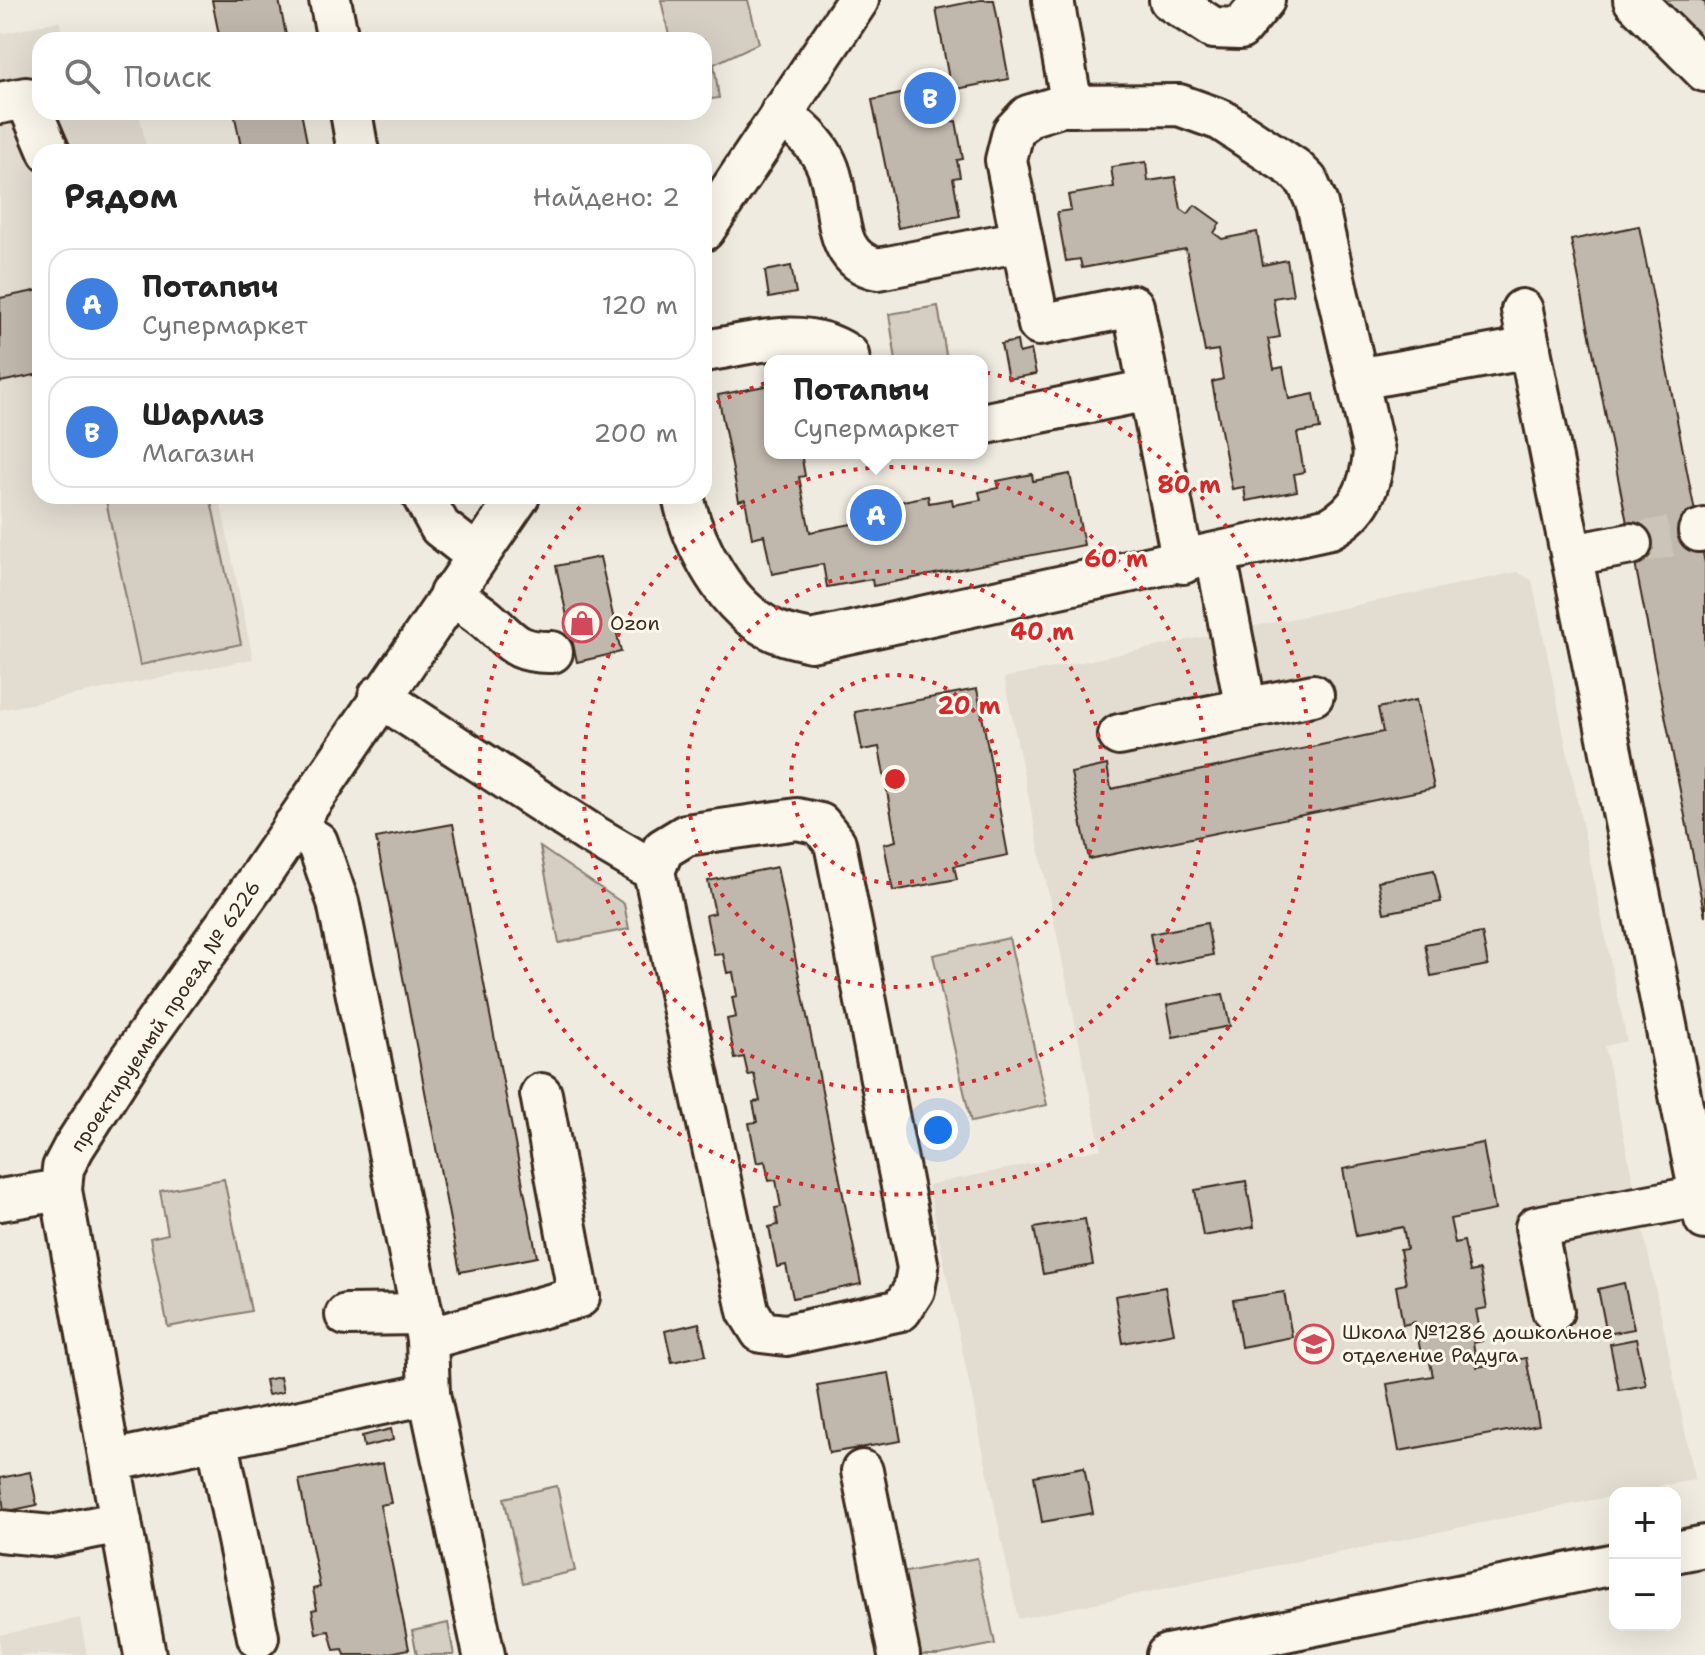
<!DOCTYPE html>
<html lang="ru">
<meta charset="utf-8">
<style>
:root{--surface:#fff;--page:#f6f6f6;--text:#222;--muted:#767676;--line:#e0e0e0;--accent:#db2777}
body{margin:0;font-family:"Shantell Sans",sans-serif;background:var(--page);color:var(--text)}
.controls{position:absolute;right:24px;bottom:24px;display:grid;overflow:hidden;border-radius:16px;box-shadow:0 8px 32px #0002}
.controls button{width:72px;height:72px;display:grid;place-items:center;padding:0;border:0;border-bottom:2px solid var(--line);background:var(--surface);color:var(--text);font:40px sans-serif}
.you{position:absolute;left:938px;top:1130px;width:28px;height:28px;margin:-20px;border:6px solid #fff;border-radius:50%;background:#1a73e8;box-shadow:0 0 0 12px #1a73e833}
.badge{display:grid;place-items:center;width:52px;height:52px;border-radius:50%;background:var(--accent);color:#fff;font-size:26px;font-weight:700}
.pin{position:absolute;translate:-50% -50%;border:4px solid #fff;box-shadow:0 2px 8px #0006}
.popup{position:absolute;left:764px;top:355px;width:224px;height:104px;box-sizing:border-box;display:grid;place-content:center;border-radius:16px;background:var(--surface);filter:drop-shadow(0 2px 6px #0005);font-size:26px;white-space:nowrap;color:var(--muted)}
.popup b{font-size:30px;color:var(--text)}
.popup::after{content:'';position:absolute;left:50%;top:100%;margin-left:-16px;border:16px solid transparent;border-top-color:var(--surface)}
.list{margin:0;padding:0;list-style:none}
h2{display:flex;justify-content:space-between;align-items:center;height:104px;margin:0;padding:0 32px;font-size:34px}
h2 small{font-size:26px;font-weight:400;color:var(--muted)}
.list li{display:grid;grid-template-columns:52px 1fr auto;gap:24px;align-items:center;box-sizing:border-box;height:112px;margin:0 16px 16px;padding:0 16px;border:2px solid var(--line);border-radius:24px}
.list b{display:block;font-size:30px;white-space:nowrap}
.list p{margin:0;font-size:26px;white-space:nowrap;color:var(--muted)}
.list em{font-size:26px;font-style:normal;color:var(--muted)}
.icon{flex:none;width:44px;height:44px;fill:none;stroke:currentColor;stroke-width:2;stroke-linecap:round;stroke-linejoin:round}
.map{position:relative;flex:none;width:1705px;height:1655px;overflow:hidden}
.search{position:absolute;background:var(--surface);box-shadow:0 8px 32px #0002;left:32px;top:32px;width:680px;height:88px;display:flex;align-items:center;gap:20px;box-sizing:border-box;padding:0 28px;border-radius:24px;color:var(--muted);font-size:30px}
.panel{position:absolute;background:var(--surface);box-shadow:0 8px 32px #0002;left:32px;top:144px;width:680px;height:360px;border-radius:24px}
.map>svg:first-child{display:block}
.built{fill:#e2dcd1}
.green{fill:#d5cec3;stroke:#887c70;stroke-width:2}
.building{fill:#c0b8ad;stroke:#3b2a1e;stroke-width:2}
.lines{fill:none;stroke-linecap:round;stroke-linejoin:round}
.minor-tunnel{stroke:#ccc4b9;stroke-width:40;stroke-dasharray:40 20;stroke-linecap:butt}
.minor-casing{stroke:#3b2a1e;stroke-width:46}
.minor{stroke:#fbf7ec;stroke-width:40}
.tram{stroke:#3b2a1e;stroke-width:2}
.ring{fill:none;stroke:#d62828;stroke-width:4;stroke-dasharray:4 8}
.labels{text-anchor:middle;stroke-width:6;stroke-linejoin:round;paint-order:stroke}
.poi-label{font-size:20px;fill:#3b2a1e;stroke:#fbf7ec;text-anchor:start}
.street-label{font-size:20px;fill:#3b2a1e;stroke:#fbf7ec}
.centre{fill:#d62828;stroke:#fbf7ec;stroke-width:4}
.ring-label{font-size:24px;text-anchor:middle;font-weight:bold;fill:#d62828;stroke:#fbf7ec;stroke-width:6;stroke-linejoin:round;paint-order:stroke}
</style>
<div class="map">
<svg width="1705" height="1655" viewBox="0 0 1705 1655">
<rect width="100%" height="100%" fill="#f0ebe0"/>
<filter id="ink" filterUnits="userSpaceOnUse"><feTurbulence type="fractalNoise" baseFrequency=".0125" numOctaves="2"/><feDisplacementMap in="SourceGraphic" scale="16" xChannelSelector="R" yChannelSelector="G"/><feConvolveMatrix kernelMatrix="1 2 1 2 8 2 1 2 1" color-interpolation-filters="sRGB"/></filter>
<g filter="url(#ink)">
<g class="built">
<polygon points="60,21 62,40 40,40 40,112 139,112 147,152 40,152 40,496 219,496 253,659 0,710 0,34"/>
<polygon points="1517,572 1532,580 1627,1041 1605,1046 1695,1479 1018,1619 928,1185 1101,1149 1004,678"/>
<polygon points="80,1618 87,1655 0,1655 0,1635"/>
</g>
<g class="green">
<polygon points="661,0 748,0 759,43 714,64 719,98 704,100 704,40 670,40"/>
<polygon points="1659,0 1705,0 1705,45"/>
<polygon points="938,306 947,361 896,361 889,314"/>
<polygon points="105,496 210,496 241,644 140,665"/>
<polygon points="540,847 624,904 629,929 559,943"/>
<polygon points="1009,938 1047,1105 971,1122 933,955"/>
<polygon points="224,1179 251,1311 168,1327 150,1238 168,1234 160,1191"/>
<polygon points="557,1486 575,1571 523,1583 504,1498"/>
<polygon points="977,1558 995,1644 939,1655 912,1655 896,1574"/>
<polygon points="448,1623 454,1655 417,1655 412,1631"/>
</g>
<g class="building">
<polygon points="212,0 279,0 287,40 220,40"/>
<polygon points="980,0 994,0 1009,79 951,90 936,9"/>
<polygon points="934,87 938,105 947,104 950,122 956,121 963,159 957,160 960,177 953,178 960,216 898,228 872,100"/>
<polygon points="234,112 301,112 309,152 242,152"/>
<polygon points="1146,162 1148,181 1175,177 1181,209 1188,214 1195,205 1220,223 1214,233 1222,239 1257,232 1263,265 1287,260 1293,295 1273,298 1280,337 1268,339 1274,369 1283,367 1289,399 1314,394 1320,429 1297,433 1304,472 1294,474 1297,491 1246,501 1244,487 1232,489 1212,382 1223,379 1218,350 1205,352 1186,249 1082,268 1080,259 1066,261 1057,212 1071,210 1068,195 1114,187 1111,167"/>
<polygon points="1639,226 1705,563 1705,917 1571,240"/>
<polygon points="791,266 796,293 769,298 765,271"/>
<polygon points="40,290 40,374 0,382 0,298"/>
<polygon points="1017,341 1019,353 1031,350 1036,374 1008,379 1001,344"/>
<polygon points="770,385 770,453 801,453 805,476 799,477 810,532 857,523 856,518 895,510 893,503 928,496 929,503 952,499 953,505 981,500 979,492 998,488 997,481 1032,474 1033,481 1070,474 1084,545 873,586 872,579 827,587 823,564 772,574 764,535 752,538 745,499 739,501 718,395"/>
<polygon points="600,557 621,652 577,662 556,566"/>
<polygon points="977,689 1008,855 954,866 957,879 893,891 884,844 896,841 879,747 862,750 855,712"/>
<polygon points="1416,700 1434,788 1089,859 1071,773 1107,765 1111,789 1364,736 1383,732 1378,708"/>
<polygon points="453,824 537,1257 460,1272 376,838"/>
<polygon points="777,867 861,1284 793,1298 786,1265 777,1267 769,1227 778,1225 775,1208 781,1207 776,1180 769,1181 765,1161 757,1163 749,1123 757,1122 753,1102 760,1101 754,1074 748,1075 744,1057 735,1059 727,1019 736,1017 732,997 737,996 733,972 727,973 723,954 714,955 706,915 715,913 708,881"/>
<polygon points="1434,870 1441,902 1384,913 1378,881"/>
<polygon points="1207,923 1213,955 1156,966 1150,934"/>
<polygon points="1482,933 1488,965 1431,976 1425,944"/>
<polygon points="1223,994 1230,1026 1173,1037 1167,1005"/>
<polygon points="1483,1143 1495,1210 1450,1219 1455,1243 1464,1241 1470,1272 1480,1270 1487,1308 1476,1310 1482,1341 1473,1343 1477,1367 1526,1358 1539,1425 1399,1451 1387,1384 1433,1376 1428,1353 1421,1354 1415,1322 1403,1325 1396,1286 1406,1284 1400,1250 1407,1249 1403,1227 1356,1236 1343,1169"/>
<polygon points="1246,1181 1254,1227 1203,1236 1195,1190"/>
<polygon points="1085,1219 1093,1265 1043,1274 1034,1228"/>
<polygon points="1624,1283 1634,1329 1607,1334 1598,1289"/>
<polygon points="1165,1287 1174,1333 1123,1343 1115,1296"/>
<polygon points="1284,1292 1292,1337 1241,1347 1233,1300"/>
<polygon points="699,1323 706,1355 672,1362 665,1331"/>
<polygon points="1636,1339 1646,1385 1619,1390 1610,1344"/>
<polygon points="889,1373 901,1441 829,1453 817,1385"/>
<polygon points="280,1377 283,1392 268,1395 265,1380"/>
<polygon points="391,1429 393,1440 364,1447 362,1436"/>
<polygon points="383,1463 391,1503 380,1505 409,1649 380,1655 345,1655 343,1649 334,1650 329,1631 316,1633 312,1610 317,1609 313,1589 320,1587 299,1480"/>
<polygon points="1084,1467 1093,1513 1042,1522 1034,1476"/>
<polygon points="30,1472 37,1505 4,1512 0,1478"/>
</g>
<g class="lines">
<polyline class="minor-tunnel" points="1631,544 1699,531"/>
<defs>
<g id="minor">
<polyline points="330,0 338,40"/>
<polyline points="1053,0 1072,106"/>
<polyline points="1170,0 1213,28 1240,29 1264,0"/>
<polyline points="1634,0 1705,71"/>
<polyline points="0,103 26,98 49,152"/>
<polyline points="351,112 358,152"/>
<polyline points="704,230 858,0"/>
<polyline points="1022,241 1039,325 1133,306 1183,563"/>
<polyline points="1522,310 1705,1219"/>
<path d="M 704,351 C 752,344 805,325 848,355 L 849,361"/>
<polyline points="1358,379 1530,348"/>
<polyline points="982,424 1149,390"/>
<polyline points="423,496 440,527 476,555"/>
<path d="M 683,496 C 693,545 727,610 775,631 C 786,636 799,638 811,641 L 1330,528 C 1361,511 1371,486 1374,452 L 1317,204 L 1307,181 L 1294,168 L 1221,120 L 1179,105 L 1061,106 L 1028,116 L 1013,132 L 1006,160 L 1022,241 L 878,269 C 826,258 845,197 824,159 C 814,140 797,127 781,113"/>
<polyline points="1699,531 1705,529"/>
<polyline points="1216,555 1246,709"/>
<polyline points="1572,555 1631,544"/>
<path d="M 450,594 C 462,602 475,610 486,619 C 512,641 515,653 552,652"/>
<polyline points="379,696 589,833 654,871"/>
<polyline points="1119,735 1313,695"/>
<polygon points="797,819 820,824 835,843 918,1268 914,1290 901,1310 786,1335 761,1332 748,1311 654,871 663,849 686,835"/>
<polyline points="293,827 317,842 338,902 427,1339 429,1394 484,1655"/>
<polyline points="0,1200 61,1190"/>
<polyline points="1553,1311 1536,1227 1700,1196"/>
<polyline points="346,1315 422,1314"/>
<polyline points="427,1339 579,1297 541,1094"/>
<polyline points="217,1438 258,1637"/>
<polyline points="111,1461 429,1394"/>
<polyline points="862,1471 899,1655"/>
<polyline points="0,1531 51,1536 121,1522"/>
<polyline points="1675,1552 1705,1546"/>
<polyline points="145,1655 61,1190 63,1168 74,1147 131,1058 252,888 519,496"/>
<polyline points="1167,1655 1615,1564"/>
</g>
</defs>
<use href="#minor" class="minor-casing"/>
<use href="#minor" class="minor"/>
<polyline class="tram" points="1702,0 1705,3"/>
</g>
</g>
<g class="ring">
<circle cx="895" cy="779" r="104"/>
<circle cx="895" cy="779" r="208"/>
<circle cx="895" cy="779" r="312"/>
<path d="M706 408A416 416 0 1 1 588 498"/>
</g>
<defs>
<symbol id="shop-ring" viewBox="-11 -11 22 22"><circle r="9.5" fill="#fbf7ec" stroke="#d1495b" stroke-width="1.5"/><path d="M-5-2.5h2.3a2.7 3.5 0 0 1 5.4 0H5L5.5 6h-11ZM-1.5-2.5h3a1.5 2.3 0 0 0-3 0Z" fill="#d1495b"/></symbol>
<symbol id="school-ring" viewBox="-11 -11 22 22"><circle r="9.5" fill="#fbf7ec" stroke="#d1495b" stroke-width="1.5"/><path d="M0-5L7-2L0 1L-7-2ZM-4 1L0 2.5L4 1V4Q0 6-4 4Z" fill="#d1495b"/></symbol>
</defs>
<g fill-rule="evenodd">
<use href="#shop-ring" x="560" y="601" width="44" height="44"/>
<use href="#school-ring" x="1292" y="1322" width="44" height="44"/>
</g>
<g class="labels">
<g class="poi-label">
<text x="610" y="630">Ozon</text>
<text x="1342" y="1339">Школа №1286 дошкольное<tspan x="1342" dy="23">отделение Радуга</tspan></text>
</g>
<g class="street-label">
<text transform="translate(165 1016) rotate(-56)" y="7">проектируемый проезд № 6226</text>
</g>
</g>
<circle cx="895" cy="779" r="12" class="centre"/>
<g class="ring-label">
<text x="1189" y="493">80 m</text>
<text x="1116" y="567">60 m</text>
<text x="1042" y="640">40 m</text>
<text x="969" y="714">20 m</text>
</g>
</svg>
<div class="controls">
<button>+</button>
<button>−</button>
</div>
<div class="you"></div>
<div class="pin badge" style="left:876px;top:515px;background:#3f7fe0">A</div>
<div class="popup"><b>Потапыч</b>Супермаркет</div>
<div class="pin badge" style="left:930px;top:98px;background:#3f7fe0">B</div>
<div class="search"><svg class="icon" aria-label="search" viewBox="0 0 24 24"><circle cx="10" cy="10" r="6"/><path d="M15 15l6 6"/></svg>Поиск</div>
<section class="panel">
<h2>Рядом<small>Найдено: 2</small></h2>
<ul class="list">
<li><span class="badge" style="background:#3f7fe0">A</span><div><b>Потапыч</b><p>Супермаркет</p></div><em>120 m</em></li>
<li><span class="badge" style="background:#3f7fe0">B</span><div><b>Шарлиз</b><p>Магазин</p></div><em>200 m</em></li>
</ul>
</section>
</div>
